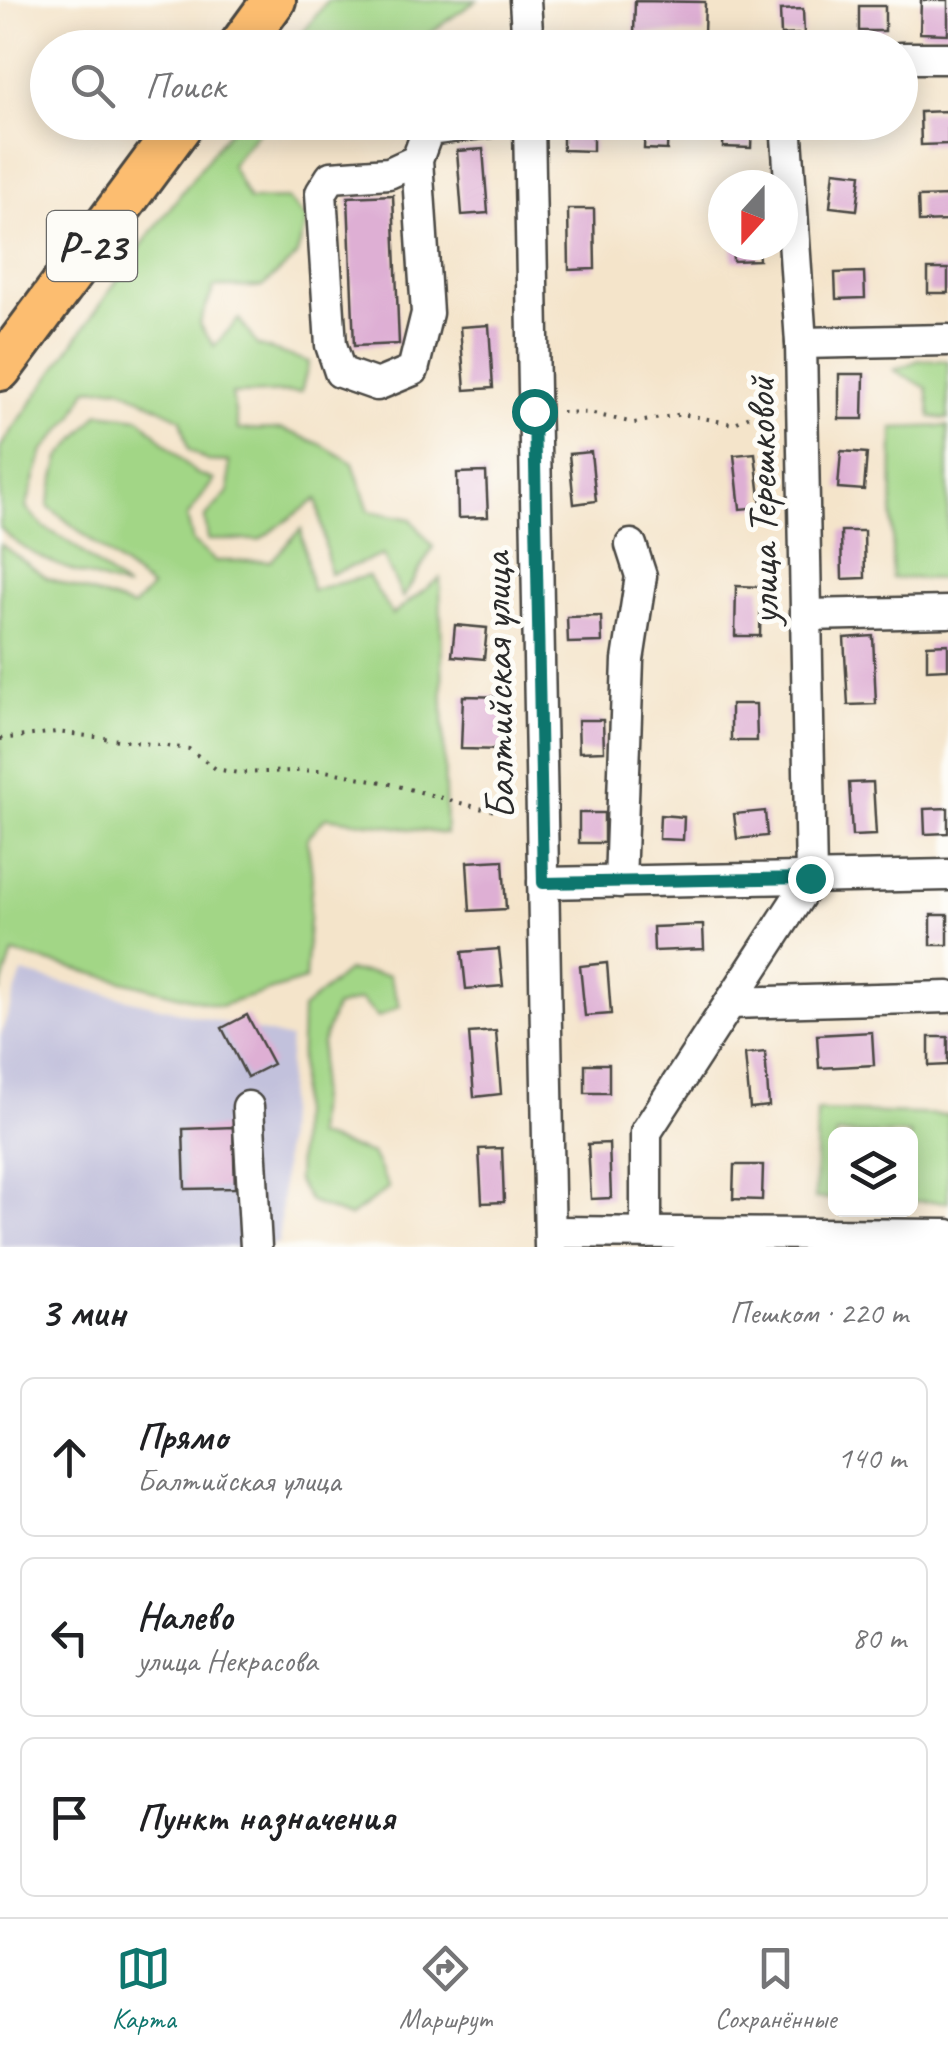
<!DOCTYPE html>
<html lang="ru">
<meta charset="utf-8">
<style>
:root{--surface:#fff;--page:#f6f6f6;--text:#202124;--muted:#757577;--line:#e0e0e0;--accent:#0f766e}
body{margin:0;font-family:Caveat,sans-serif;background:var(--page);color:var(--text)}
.controls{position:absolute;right:30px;bottom:30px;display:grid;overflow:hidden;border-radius:15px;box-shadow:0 5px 25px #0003}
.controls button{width:90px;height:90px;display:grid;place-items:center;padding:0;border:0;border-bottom:2px solid var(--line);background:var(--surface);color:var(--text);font:50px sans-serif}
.compass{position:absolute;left:708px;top:170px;width:90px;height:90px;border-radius:50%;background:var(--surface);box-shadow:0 5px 25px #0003;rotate:201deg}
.stop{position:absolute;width:30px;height:30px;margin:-22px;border:8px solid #0f766e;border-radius:50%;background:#fff}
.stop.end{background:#0f766e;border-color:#fff;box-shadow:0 2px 10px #0008}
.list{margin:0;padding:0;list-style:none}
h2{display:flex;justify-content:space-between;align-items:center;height:130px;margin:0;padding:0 40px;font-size:42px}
h2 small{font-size:32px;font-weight:400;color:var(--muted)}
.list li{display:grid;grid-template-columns:65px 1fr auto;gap:30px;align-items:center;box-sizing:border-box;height:160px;margin:0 20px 20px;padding:0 20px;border:2px solid var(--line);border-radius:15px}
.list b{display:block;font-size:38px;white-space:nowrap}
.list p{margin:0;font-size:32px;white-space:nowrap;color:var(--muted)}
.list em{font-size:32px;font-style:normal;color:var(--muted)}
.icon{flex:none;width:55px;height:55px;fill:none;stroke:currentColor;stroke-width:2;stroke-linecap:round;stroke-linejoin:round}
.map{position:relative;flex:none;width:948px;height:1247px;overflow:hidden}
.search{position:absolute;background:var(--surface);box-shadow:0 5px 25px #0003;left:30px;right:30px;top:30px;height:110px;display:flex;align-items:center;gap:25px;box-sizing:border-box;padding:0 35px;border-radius:55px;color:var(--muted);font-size:38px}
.sheet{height:670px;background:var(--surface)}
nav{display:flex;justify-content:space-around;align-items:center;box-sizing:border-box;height:140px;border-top:2px solid var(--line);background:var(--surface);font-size:28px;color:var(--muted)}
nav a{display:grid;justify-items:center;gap:5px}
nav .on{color:var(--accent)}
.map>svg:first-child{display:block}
.industrial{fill:#c2c1dc}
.green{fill:#a2d686;stroke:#668058;stroke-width:2.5}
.building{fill:#deafd4}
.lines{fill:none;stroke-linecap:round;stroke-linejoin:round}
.minor-casing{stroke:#494743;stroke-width:35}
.highway-casing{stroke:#494743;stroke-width:48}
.path{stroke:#494743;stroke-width:4;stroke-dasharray:2.5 8;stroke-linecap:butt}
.minor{stroke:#fff;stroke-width:30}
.highway{stroke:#fcbd6f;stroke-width:42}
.route{stroke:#0f766e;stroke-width:12}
.labels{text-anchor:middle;stroke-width:10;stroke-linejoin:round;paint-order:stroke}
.shield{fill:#fdfcf7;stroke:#6a6a68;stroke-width:2.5}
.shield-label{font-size:40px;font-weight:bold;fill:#2b2b2b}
.street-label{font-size:42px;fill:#2b2b2b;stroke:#fdfcf7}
</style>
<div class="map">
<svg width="948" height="1247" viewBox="0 0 948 1247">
<rect width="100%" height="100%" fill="#fdfcf7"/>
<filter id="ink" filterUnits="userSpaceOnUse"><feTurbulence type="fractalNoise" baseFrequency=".01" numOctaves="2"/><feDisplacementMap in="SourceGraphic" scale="20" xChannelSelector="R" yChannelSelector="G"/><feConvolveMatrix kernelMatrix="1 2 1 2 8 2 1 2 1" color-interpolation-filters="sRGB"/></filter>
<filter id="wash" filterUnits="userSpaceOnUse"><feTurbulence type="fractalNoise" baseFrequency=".0048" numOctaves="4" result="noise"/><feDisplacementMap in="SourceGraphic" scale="40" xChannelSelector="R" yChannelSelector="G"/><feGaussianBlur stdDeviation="2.25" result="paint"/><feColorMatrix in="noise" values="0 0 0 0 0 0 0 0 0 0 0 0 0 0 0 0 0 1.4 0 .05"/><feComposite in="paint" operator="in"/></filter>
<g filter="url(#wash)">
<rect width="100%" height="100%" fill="#f4e4ca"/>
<polygon class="industrial" points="22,973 290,1039 279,1244 259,1247 0,1247 0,1037"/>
<g class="green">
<polygon points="328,0 477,0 415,43 403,47 292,47"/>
<path d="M 235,123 L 265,123 L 231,165 L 249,200 L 287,199 L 307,220 L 296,257 L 262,287 L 214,287 L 199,324 L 214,346 L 239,319 L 257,345 L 309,362 L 301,392 L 232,394 L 238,430 L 282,429 L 320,444 L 353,463 L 369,511 L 411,519 L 433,547 L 403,598 L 383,555 L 330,574 L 317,499 L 259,540 L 208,540 L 205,518 L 229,491 L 229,462 L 207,461 L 189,450 L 181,419 L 119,387 L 87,389 L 73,417 L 43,451 L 26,508 L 45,528 L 71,543 L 127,589 C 84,574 32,562 0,528 L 0,448 L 144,242 Z"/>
<polygon points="919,360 948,361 948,419 931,417 927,388 894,370"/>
<polygon points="99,413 140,418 195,473 214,480 187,517 193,542 215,561 271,561 301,529 312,590 368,576 392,615 440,578 446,834 326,817 307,838 312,875 305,980 220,1006 13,953 0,992 0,544 47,578 133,607 151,588 48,506 60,458"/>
<polygon points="948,426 948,579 892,578 893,428"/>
<polygon points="347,971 389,975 400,1006 378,1017 360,1000 335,1007 322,1043 315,1136 372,1154 389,1188 349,1217 310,1202 297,1181 302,1009"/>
<polygon points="817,1111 948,1115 948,1202 911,1201 910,1134 836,1134 835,1199 815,1198"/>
</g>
<g id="blocks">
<g class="building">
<polygon points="921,0 948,0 948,34 920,33"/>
<polygon points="635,1 705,2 704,34 634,33"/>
<rect x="859" y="6" width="26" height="25"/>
<polygon points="803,9 804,34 781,35 780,10"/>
<polygon points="948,111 948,144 921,145 920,112"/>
<polygon points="563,122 593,122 593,151 563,150"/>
<polygon points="645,122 668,122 667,150 644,149"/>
<polygon points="724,122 752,122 751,148 723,147"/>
<polygon points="483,149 488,213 462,215 457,151"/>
<polygon points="834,171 861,174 857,210 830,207"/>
<polygon points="393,195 399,344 354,346 348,197"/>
<polygon points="948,196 948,221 919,222 918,197"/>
<polygon points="568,209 594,209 595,269 569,270"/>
<polygon points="732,245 758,245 759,260 733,261"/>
<rect x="928" y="269" width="20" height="24"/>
<polygon points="864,272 865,298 836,299 835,273"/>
<polygon points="489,325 493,388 465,390 460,327"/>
<polygon points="839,374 864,374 863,419 839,419"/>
<polygon points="841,451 867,453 864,490 838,488"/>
<polygon points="591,452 596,501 574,504 569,454"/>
<polygon points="755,453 761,507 740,509 734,455"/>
<polygon points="486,472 488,517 458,518 457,473"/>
<polygon points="841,531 864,531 865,578 842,579"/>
<polygon points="736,586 761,587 760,636 735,636"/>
<polygon points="601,616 602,642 568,643 567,617"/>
<polygon points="455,625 487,628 484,659 452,656"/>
<polygon points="873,636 876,704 848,705 844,638"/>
<polygon points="948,644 948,669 927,670 927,645"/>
<polygon points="463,696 506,697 504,750 461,749"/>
<polygon points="731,704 756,704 757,741 731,741"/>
<polygon points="578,720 603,720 604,751 579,752"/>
<polygon points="873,782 876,835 852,836 849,783"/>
<polygon points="948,808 948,833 925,834 924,809"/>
<polygon points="765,811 767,836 737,839 734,814"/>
<rect x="579" y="813" width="25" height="30"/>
<polygon points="660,815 684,817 683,840 659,839"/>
<polygon points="503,860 506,909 470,911 467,862"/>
<rect x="931" y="915" width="17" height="30"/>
<polygon points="703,925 704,949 654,951 653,927"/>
<polygon points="499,949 503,986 466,989 462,952"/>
<polygon points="607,963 611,1014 585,1016 580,966"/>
<polygon points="247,1015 273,1064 247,1077 222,1028"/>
<polygon points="496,1031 501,1094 474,1097 469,1033"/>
<polygon points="872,1032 874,1065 819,1068 817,1035"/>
<polygon points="929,1037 948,1037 948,1065 929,1066"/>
<polygon points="765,1052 769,1106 750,1108 745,1054"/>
<rect x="585" y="1064" width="24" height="29"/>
<polygon points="233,1127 235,1188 185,1189 183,1129"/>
<polygon points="609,1143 611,1198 591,1199 588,1144"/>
<polygon points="502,1148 504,1202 482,1203 479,1149"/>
<polygon points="734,1165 763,1165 762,1200 733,1199"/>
</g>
</g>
</g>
<g filter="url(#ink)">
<use href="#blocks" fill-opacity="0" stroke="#494743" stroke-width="2.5"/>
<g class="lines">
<defs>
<g id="minor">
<polyline points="525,0 528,48"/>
<polyline points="900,58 948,58"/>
<polyline points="529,122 550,1247"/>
<polyline points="417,160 389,173 331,177 321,193 331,345 340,372 377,385 413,370 427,313 417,160 428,130 491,122"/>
<polyline points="801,343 948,340"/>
<polyline points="806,615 948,612"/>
<polyline points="620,882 628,660 641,576 631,545"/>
<polyline points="543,883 948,875"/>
<polyline points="730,1003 948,997"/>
<polyline points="248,1107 256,1247"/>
<polyline points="550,1232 948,1235"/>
<polyline points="646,1233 646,1132 811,878 801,343 786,122"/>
</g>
<g id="highway">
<polyline points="239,48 274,0"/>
<polyline points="0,369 183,122"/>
</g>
</defs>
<use href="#minor" class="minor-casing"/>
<use href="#highway" class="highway-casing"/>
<g class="path">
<polyline points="562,412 589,413 634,423 682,414 733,424 775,404"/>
<polyline points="0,739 57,732 189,749 216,769 238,773 320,770 383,782 483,809 517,814"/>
</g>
<use href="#minor" class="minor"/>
<use href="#highway" class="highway"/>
</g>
</g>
<g class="lines" filter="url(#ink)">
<polyline class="route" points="534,411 543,883 810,878"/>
</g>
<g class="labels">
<rect class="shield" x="47" y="211" width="90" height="70" rx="8"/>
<g class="shield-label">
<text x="92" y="260">Р-23</text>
</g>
<g class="street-label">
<text transform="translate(761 501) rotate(-91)" y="15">улица Терешковой</text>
<text transform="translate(497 686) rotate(-91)" y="15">Балтийская улица</text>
</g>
</g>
</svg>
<div class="controls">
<button><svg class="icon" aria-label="layers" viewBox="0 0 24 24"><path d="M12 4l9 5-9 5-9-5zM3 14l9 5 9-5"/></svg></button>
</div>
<svg class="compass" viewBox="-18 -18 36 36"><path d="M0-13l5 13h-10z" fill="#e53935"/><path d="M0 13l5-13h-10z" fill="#757577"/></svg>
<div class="stop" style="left:534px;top:411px"></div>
<div class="stop end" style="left:810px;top:878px"></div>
<div class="search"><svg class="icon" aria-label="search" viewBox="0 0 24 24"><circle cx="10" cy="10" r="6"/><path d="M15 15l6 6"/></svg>Поиск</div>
</div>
<section class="sheet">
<h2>3 мин<small>Пешком · 220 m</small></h2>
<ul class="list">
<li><svg class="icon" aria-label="ahead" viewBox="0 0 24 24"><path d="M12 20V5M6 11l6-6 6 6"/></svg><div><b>Прямо</b><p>Балтийская улица</p></div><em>140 m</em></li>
<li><svg class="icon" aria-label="left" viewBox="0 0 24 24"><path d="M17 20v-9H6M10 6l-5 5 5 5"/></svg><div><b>Налево</b><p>улица Некрасова</p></div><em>80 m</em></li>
<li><svg class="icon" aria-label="arrive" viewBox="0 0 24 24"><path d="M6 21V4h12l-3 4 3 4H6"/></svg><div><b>Пункт назначения</b></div></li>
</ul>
</section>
<nav>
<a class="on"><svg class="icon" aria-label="map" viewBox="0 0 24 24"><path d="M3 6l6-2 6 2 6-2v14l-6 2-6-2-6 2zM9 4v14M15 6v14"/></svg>Карта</a>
<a><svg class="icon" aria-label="directions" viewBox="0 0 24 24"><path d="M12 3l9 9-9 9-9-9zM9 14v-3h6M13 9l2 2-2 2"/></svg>Маршрут</a>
<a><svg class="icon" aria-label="saved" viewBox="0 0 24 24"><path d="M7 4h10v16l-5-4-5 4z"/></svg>Сохранённые</a>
</nav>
